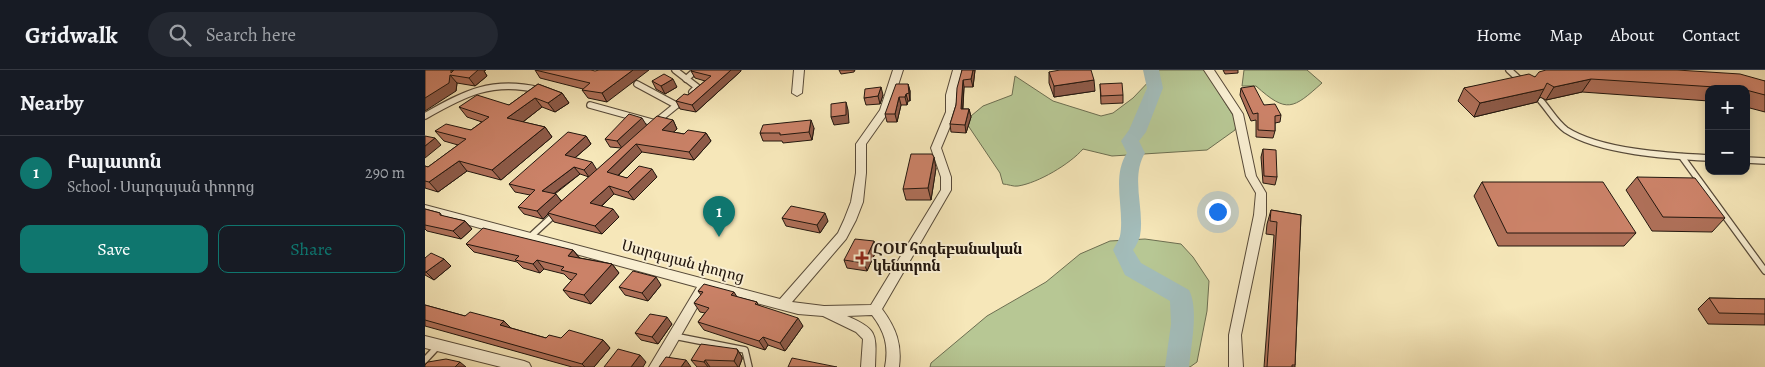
<!DOCTYPE html>
<meta charset="utf-8">
<style>
:root{--surface:#171b24;--page:#242831;--text:#f1f3f6;--muted:#9ea1a6;--line:#363941;--accent:#0f766e}
body{margin:0;font-family:Alegreya,"Noto Serif Armenian",serif;background:var(--page);color:var(--text)}
.controls{position:absolute;right:15px;top:15px;display:grid;overflow:hidden;border-radius:10px;box-shadow:0 2px 8px #0003}
.controls button{width:45px;height:45px;display:grid;place-items:center;padding:0;border:0;border-bottom:1px solid var(--line);background:var(--surface);color:var(--text);font:25px sans-serif}
.you{position:absolute;left:792px;top:141px;width:18px;height:18px;margin:-12px;border:4px solid #fff;border-radius:50%;background:#1a73e8;box-shadow:0 0 0 8px #1a73e833}
.badge{display:grid;place-items:center;width:32px;height:32px;border-radius:50%;background:var(--accent);color:#fff;font-size:16px;font-weight:700}
.pin{position:absolute;translate:-50% -41px;filter:drop-shadow(0 1px 2px #0008)}
.pin::after{content:'';position:absolute;top:26px;width:18px;height:15px;background:inherit;clip-path:polygon(0 0,100% 0,50% 100%)}
.list{margin:0;padding:0;list-style:none}
h2{display:flex;justify-content:space-between;align-items:center;height:65px;margin:0;padding:0 20px;font-size:21px}
h2 small{font-size:16px;font-weight:400;color:var(--muted)}
.list li{display:grid;grid-template-columns:32px 1fr auto;gap:15px;align-items:center;box-sizing:border-box;height:75px;padding:0 20px;border-top:1px solid var(--line)}
.list b{display:block;font-size:19px;white-space:nowrap}
.list p{margin:0;font-size:16px;white-space:nowrap;color:var(--muted)}
.list em{font-size:16px;font-style:normal;color:var(--muted)}
.actions{display:flex;gap:10px;padding:15px 20px}
.actions a{flex:1;padding:11px 0;border:1px solid var(--accent);border-radius:10px;text-align:center;font-size:18px;color:var(--accent)}
.actions .main{background:var(--accent);color:#fff}
.icon{flex:none;width:28px;height:28px;fill:none;stroke:currentColor;stroke-width:2;stroke-linecap:round;stroke-linejoin:round}
.map{position:relative;flex:none;width:1340px;height:297px;overflow:hidden}
header{display:flex;align-items:center;gap:30px;box-sizing:border-box;height:70px;padding:0 25px;background:var(--surface);border-bottom:1px solid var(--line)}
header strong{font-size:24px}
nav{display:flex;gap:28px;margin-inline-start:auto;font-size:18px}
.search{width:350px;height:45px;background:var(--page);display:flex;align-items:center;gap:12px;box-sizing:border-box;padding:0 18px;border-radius:28px;color:var(--muted);font-size:19px}
main{display:flex}
aside{flex:1;background:var(--surface)}
.map>svg:first-child{display:block}
.green{fill:#b7c794;stroke:#6c6e51}
.lines{fill:none;stroke-linecap:round;stroke-linejoin:round}
.river{fill:#a3bdbb;fill-rule:evenodd}
.service-casing{stroke:#574a39;stroke-width:8}
.minor-casing{stroke:#574a39;stroke-width:2}
.service{stroke:#f9efd2;stroke-width:5.5}
.minor{fill:#f9efd2;fill-rule:evenodd}
.wall{fill:#af7059;stroke:#22160e;fill-rule:evenodd}
.shaded-wall{fill:#8e5b49;stroke:#22160e}
.building{fill:#cb8268;stroke:#22160e}
.poi-dot{fill:#8f2418;stroke:#f9efd2;stroke-width:2}
.labels{text-anchor:middle;stroke-width:4;stroke-linejoin:round;paint-order:stroke}
.poi-label{font-size:15px;font-weight:bold;fill:#22160e;stroke:#f9efd2;text-anchor:start}
.street-label{font-size:15px;fill:#22160e;stroke:#f9efd2}
</style>
<header>
<strong>Gridwalk</strong>
<div class="search"><svg class="icon" aria-label="search" viewBox="0 0 24 24"><circle cx="10" cy="10" r="6"/><path d="M15 15l6 6"/></svg>Search here</div>
<nav><a>Home</a><a>Map</a><a>About</a><a>Contact</a></nav>
</header>
<main>
<aside>
<h2>Nearby<small></small></h2>
<ul class="list">
<li><span class="badge">1</span><div><b>Բալատոն</b><p>School · Սարգսյան փողոց</p></div><em>290 m</em></li>
</ul>
<div class="actions"><a class="main">Save</a><a>Share</a></div>
</aside>
<div class="map">
<svg width="1340" height="297" viewBox="0 0 1340 297">
<rect width="100%" height="100%" fill="#f6e7b9"/>
<filter id="stains"><feTurbulence type="fractalNoise" baseFrequency=".004" numOctaves="4"/><feColorMatrix values="0 0 0 0 .2 0 0 0 0 .09 0 0 0 0 .02 0 0 0 .5 -.17"/></filter>
<radialGradient id="worn" r=".72"><stop offset=".6" stop-color="#630" stop-opacity="0"/><stop offset="1" stop-color="#630" stop-opacity=".3"/></radialGradient>
<g class="green">
<path d="M 726,0 L 780,0 L 812,52 L 810,60 L 782,80 L 687,86 L 658,79 C 645,94 613,113 593,116 C 589,117 582,114 578,114 L 575,103 L 540,51 L 558,36 L 587,25 L 590,6 L 628,31 L 676,46 L 688,43 L 708,28 L 729,6 Z"/>
<path d="M 819,0 L 882,0 L 897,13 C 868,39 862,44 831,16 L 817,16 Z"/>
<polygon points="720,169 756,174 768,187 784,211 782,241 772,292 765,297 505,297 506,293 562,246 621,212 655,184 685,171"/>
</g>
<g class="lines">
<path class="river" d="M 718,0 L 734,0 L 738,18 L 721,62 L 714,71 L 720,83 C 705,108 720,139 715,166 C 714,170 711,176 708,180 L 716,193 L 764,220 C 774,239 766,275 764,297 L 740,297 L 746,254 L 745,231 L 700,205 L 688,180 C 690,176 694,170 695,166 C 700,140 686,107 702,83 L 696,71 L 704,60 L 722,18 Z"/>
<defs>
<g id="service">
<polyline points="250,0 272,17 267,22"/>
<polyline points="1084,0 1096,11"/>
<polyline points="261,9 271,0"/>
<polyline points="212,14 251,35"/>
<path d="M 1116,31 C 1124,40 1131,53 1141,60 C 1175,82 1244,86 1284,88"/>
<polyline points="165,35 230,53"/>
<path d="M 0,46 C 40,23 67,9 114,20"/>
<polyline points="232,51 258,30"/>
<polyline points="1257,87 1340,201"/>
<polyline points="1321,90 1340,91"/>
<polyline points="105,167 131,143"/>
<polyline points="249,266 320,280 324,297"/>
<polyline points="0,290 13,276"/>
</g>
<g id="minor">
<polygon points="369,0 379,0 377,23 372,26 367,23"/>
<path d="M 468,0 L 478,0 L 465,40 L 441,74 L 441,103 L 438,132 L 431,150 L 421,169 L 367,232 L 399,236 L 446,235 L 516,120 L 516,107 L 506,78 L 521,42 L 521,25 L 528,0 L 538,0 L 531,25 L 531,42 L 516,78 L 526,107 L 526,120 L 457,239 C 471,258 477,274 474,297 L 460,297 C 464,276 460,262 447,245 L 422,246 C 454,260 451,264 450,297 L 436,297 L 438,269 L 431,262 L 398,246 L 373,244 L 282,220 L 238,297 L 224,297 L 272,217 L 0,143 L 0,135 L 355,229 L 413,163 L 419,150 L 426,132 L 431,103 L 431,74 L 455,40 Z"/>
<polygon points="779,0 789,0 818,44 831,106 841,123 841,145 816,265 818,297 804,297 804,265 829,145 831,123 821,106 808,44"/>
<polygon points="0,266 99,291 104,293 106,297 76,297 0,278"/>
</g>
</defs>
<use href="#service" class="service-casing"/>
<use href="#minor" class="minor-casing"/>
<use href="#service" class="service"/>
<use href="#minor" class="minor"/>
</g>
<g class="wall">
<polygon points="0,0 59,1 62,6 50,16 32,13 31,21"/>
<polygon points="110,0 166,0 182,32 163,28 157,20 158,19 115,8"/>
<polygon points="414,0 430,0 429,2 416,4"/>
<polygon points="537,0 550,0 548,17 539,17 538,39 544,39 546,47 541,63 526,62 525,54 531,35"/>
<polygon points="798,0 813,0 813,3 800,4"/>
<polygon points="266,1 316,1 271,42 255,39 251,31 263,25 280,11 270,8"/>
<polygon points="624,2 670,21 629,27 624,13"/>
<polygon points="1110,7 1340,11 1340,42 1321,37 1321,19 1284,19 1284,31 1157,22 1121,30 1115,27 1112,32 1049,47 1033,31 1039,18"/>
<polygon points="227,11 252,17 240,24 231,19"/>
<polygon points="113,14 137,23 144,33 130,42 117,37 98,52 120,57 127,67 76,110 42,101 13,122 0,118 0,96 3,97 33,75 19,71 10,61 46,60 57,52 42,47 34,37 84,35"/>
<polygon points="483,14 485,21 485,31 483,31 482,35 476,35 472,52 462,52 460,44"/>
<polygon points="675,14 698,25 698,33 676,34"/>
<polygon points="816,18 839,35 856,45 855,52 850,53 850,61 848,68 831,67 831,50 826,51 815,25"/>
<polygon points="458,25 455,34 441,35 439,28"/>
<path d="M 248,50 L 252,59 L 248,62 L 259,64 L 281,63 L 286,71 L 269,90 L 217,82 L 193,106 L 202,108 L 232,107 L 209,130 L 189,124 L 177,136 L 194,147 L 177,164 L 129,152 L 123,144 L 118,149 L 99,144 L 93,137 L 105,125 L 90,122 L 84,114 L 161,66 L 166,74 L 150,88 L 172,100 L 196,78 L 185,77 L 180,69 L 222,56 ZM 155,104 L 164,107 L 137,131 L 130,124 Z"/>
<polygon points="389,58 387,70 358,73 357,71 338,71 335,63"/>
<polygon points="838,79 852,107 850,115 838,113 836,87"/>
<polygon points="511,98 506,130 481,130 478,119"/>
<polygon points="1212,107 1300,148 1287,162 1227,161 1201,120"/>
<polygon points="1057,112 1211,163 1199,176 1073,176 1049,126"/>
<polygon points="0,139 15,143 17,146 40,151 47,159 36,169 2,161 0,159"/>
<polygon points="846,140 876,145 870,297 839,297 849,165 841,164 842,154"/>
<polygon points="357,148 403,151 395,163 361,156"/>
<polygon points="41,174 148,180 155,188 187,194 194,203 166,234 145,228 138,220 147,210 144,209 139,204 119,199 115,203 98,198 92,192 49,182"/>
<polygon points="452,179 442,201 422,198 419,190"/>
<polygon points="0,188 19,189 26,196 9,210 0,205"/>
<polygon points="236,215 223,231 200,225 194,217"/>
<polygon points="273,221 312,227 332,232 333,235 378,256 360,281 343,275 340,280 279,260 273,252 280,243 275,242 269,233 276,225"/>
<polygon points="1284,228 1340,229 1340,255 1283,254 1273,239"/>
<polygon points="0,235 40,246 79,251 86,258 121,268 178,270 185,278 169,297 147,297 0,256"/>
<polygon points="247,254 233,274 216,270 210,263"/>
<polygon points="312,279 317,287 317,289 314,297 272,297 266,290"/>
</g>
<g class="shaded-wall">
<polygon points="51,0 61,0 59,1 62,6 50,16 44,8"/>
<polygon points="208,0 224,0 182,32 177,23"/>
<polygon points="306,0 316,0 316,1 271,42 267,35"/>
<polygon points="548,0 550,0 548,17 546,9"/>
<polygon points="25,5 32,13 31,21 0,41 0,28"/>
<polygon points="248,9 252,17 240,24 236,16"/>
<polygon points="1166,9 1157,22 1121,30 1129,17"/>
<polygon points="538,10 539,17 537,46 536,39"/>
<polygon points="669,10 670,21 629,27 629,16"/>
<polygon points="483,14 485,21 485,31 484,23"/>
<polygon points="456,17 458,25 455,34 453,26"/>
<polygon points="1119,19 1112,32 1049,47 1055,33"/>
<polygon points="137,23 144,33 130,42 123,33"/>
<polygon points="481,24 483,31 482,35 480,27"/>
<polygon points="474,27 476,35 472,52 470,44"/>
<polygon points="110,28 117,37 90,58 82,48"/>
<polygon points="421,32 423,40 424,53 409,55 406,47"/>
<polygon points="544,39 546,47 541,63 540,55"/>
<polygon points="217,48 222,56 197,78 192,71"/>
<polygon points="248,50 252,59 242,68 237,60"/>
<polygon points="386,50 389,58 387,70 384,62"/>
<polygon points="120,57 127,67 76,110 67,100"/>
<polygon points="281,63 286,71 269,90 264,82"/>
<polygon points="161,66 166,74 145,92 140,85"/>
<polygon points="10,68 16,75 0,88 0,76"/>
<polygon points="211,74 217,82 187,111 182,102"/>
<polygon points="509,87 511,98 506,130 503,118"/>
<polygon points="34,91 42,101 13,122 4,112"/>
<polygon points="167,92 172,100 164,107 159,100"/>
<polygon points="149,97 155,104 123,128 117,121"/>
<polygon points="227,99 232,107 209,130 203,122"/>
<polygon points="184,116 189,124 171,141 165,133"/>
<polygon points="131,124 137,132 123,143 123,144 118,149 112,141"/>
<polygon points="188,139 194,147 177,164 170,156"/>
<polygon points="400,143 403,151 395,163 392,155"/>
<polygon points="40,151 47,159 36,169 28,161"/>
<polygon points="449,171 452,179 442,201 439,193"/>
<polygon points="148,180 155,189 143,186"/>
<polygon points="19,189 26,196 9,210 1,202"/>
<polygon points="112,190 119,199 115,203 108,194"/>
<polygon points="187,194 194,203 166,234 159,225"/>
<polygon points="231,207 236,215 223,231 217,223"/>
<polygon points="309,222 314,230 306,225"/>
<polygon points="242,247 247,254 233,274 227,267"/>
<polygon points="373,248 378,256 360,281 355,273"/>
<polygon points="79,251 87,259 75,255"/>
<polygon points="338,267 343,275 340,280 334,271"/>
<polygon points="178,270 185,278 169,297 160,297 157,294"/>
<polygon points="312,279 317,287 317,289 314,297 313,297 309,291"/>
<polygon points="215,285 221,292 218,297 206,297"/>
<polygon points="261,290 266,297 256,297"/>
<polygon points="280,290 285,297 283,297 279,292"/>
<polygon points="35,292 41,297 30,297"/>
</g>
<g class="building">
<polygon points="0,0 26,0 26,3 29,0 53,0 44,8 25,5 24,13 0,28"/>
<polygon points="110,0 166,0 170,1 174,0 208,0 177,23 157,20 165,13"/>
<polygon points="267,0 306,0 267,35 251,31 259,24 263,25 286,6 266,1"/>
<polygon points="537,0 548,0 546,9 538,10 536,39 544,39 540,55 525,54 531,35 532,18"/>
<polygon points="635,0 666,0 669,10 629,16 624,2"/>
<polygon points="1121,0 1252,0 1315,4 1340,11 1340,25 1321,20 1321,19 1166,9 1129,17 1122,13 1119,19 1055,33 1039,18 1104,4 1110,7 1114,2"/>
<polygon points="239,4 248,9 236,16 227,11"/>
<polygon points="697,13 698,25 676,26 675,14"/>
<polygon points="113,14 137,23 123,33 110,28 82,48 120,57 67,100 34,91 4,112 0,111 0,96 3,97 41,69 10,61 21,54 46,60 64,47 34,37 52,25 84,35"/>
<polygon points="471,14 483,14 484,23 481,24 480,27 474,27 470,44 460,44"/>
<polygon points="829,16 839,35 850,34 856,45 850,46 850,61 833,60 833,43 828,44 816,18"/>
<polygon points="456,17 453,26 439,28 440,19"/>
<polygon points="421,32 421,45 406,47 406,34"/>
<polygon points="204,44 217,48 192,71 180,69"/>
<polygon points="232,46 248,50 237,60 259,64 263,60 281,63 264,82 211,74 182,102 202,108 214,96 227,99 203,122 184,116 165,133 188,139 170,156 123,143"/>
<polygon points="386,50 384,62 355,65 355,63 335,63 338,55"/>
<polygon points="143,62 161,66 140,85 167,92 159,100 149,97 117,121 131,124 112,141 93,137 110,120 84,114"/>
<polygon points="0,66 10,68 0,76"/>
<polygon points="838,79 851,80 852,107 839,106"/>
<polygon points="486,84 507,84 509,87 503,118 478,119"/>
<polygon points="1212,107 1270,108 1300,148 1238,147"/>
<polygon points="1057,112 1178,112 1211,163 1082,163"/>
<polygon points="366,136 400,143 392,155 357,148"/>
<polygon points="0,139 15,143 15,145 40,151 28,161 0,155"/>
<polygon points="846,140 876,145 870,295 867,295 867,297 842,297 852,152 845,151"/>
<polygon points="58,158 148,180 143,186 187,194 159,225 138,220 152,204 136,200 139,197 112,190 108,194 90,190 94,186 41,174"/>
<polygon points="430,169 449,171 439,193 419,190"/>
<polygon points="6,183 19,189 1,202 0,202 0,188"/>
<polygon points="208,201 231,207 217,223 194,217"/>
<polygon points="279,214 309,222 306,225 332,232 330,234 373,248 355,273 338,267 334,271 273,252 284,238 269,233 278,222 273,221"/>
<polygon points="1284,228 1340,229 1340,244 1294,243"/>
<polygon points="0,235 40,246 45,242 79,251 75,255 121,268 124,265 136,268 144,260 178,270 157,294 0,250"/>
<polygon points="225,244 242,247 227,267 210,263"/>
<polygon points="276,274 312,279 313,282 309,291 280,290 279,292 266,290"/>
<polygon points="193,279 215,285 206,297 179,297"/>
<polygon points="241,287 261,290 256,297 234,297"/>
<polygon points="367,288 412,297 363,297"/>
<polygon points="21,289 35,292 30,297 0,297 0,295 3,292"/>
</g>
<path class="poi-dot" d="M434.5 180.5h5v5h5v5h-5v5h-5v-5h-5v-5h5z"/>
<g class="labels">
<g class="poi-label">
<text x="448" y="184">ՀՕՄ հոգեբանական<tspan x="448" dy="17">կենտրոն</tspan></text>
</g>
<g class="street-label">
<text transform="translate(258 191) rotate(15)" y="5">Սարգսյան փողոց</text>
</g>
</g>
<rect width="100%" height="100%" filter="url(#stains)"/>
<rect width="100%" height="100%" fill="url(#worn)"/>
</svg>
<div class="controls">
<button>+</button>
<button>−</button>
</div>
<div class="you"></div>
<div class="pin badge" style="left:294px;top:167px">1</div>
</div>
</main>
